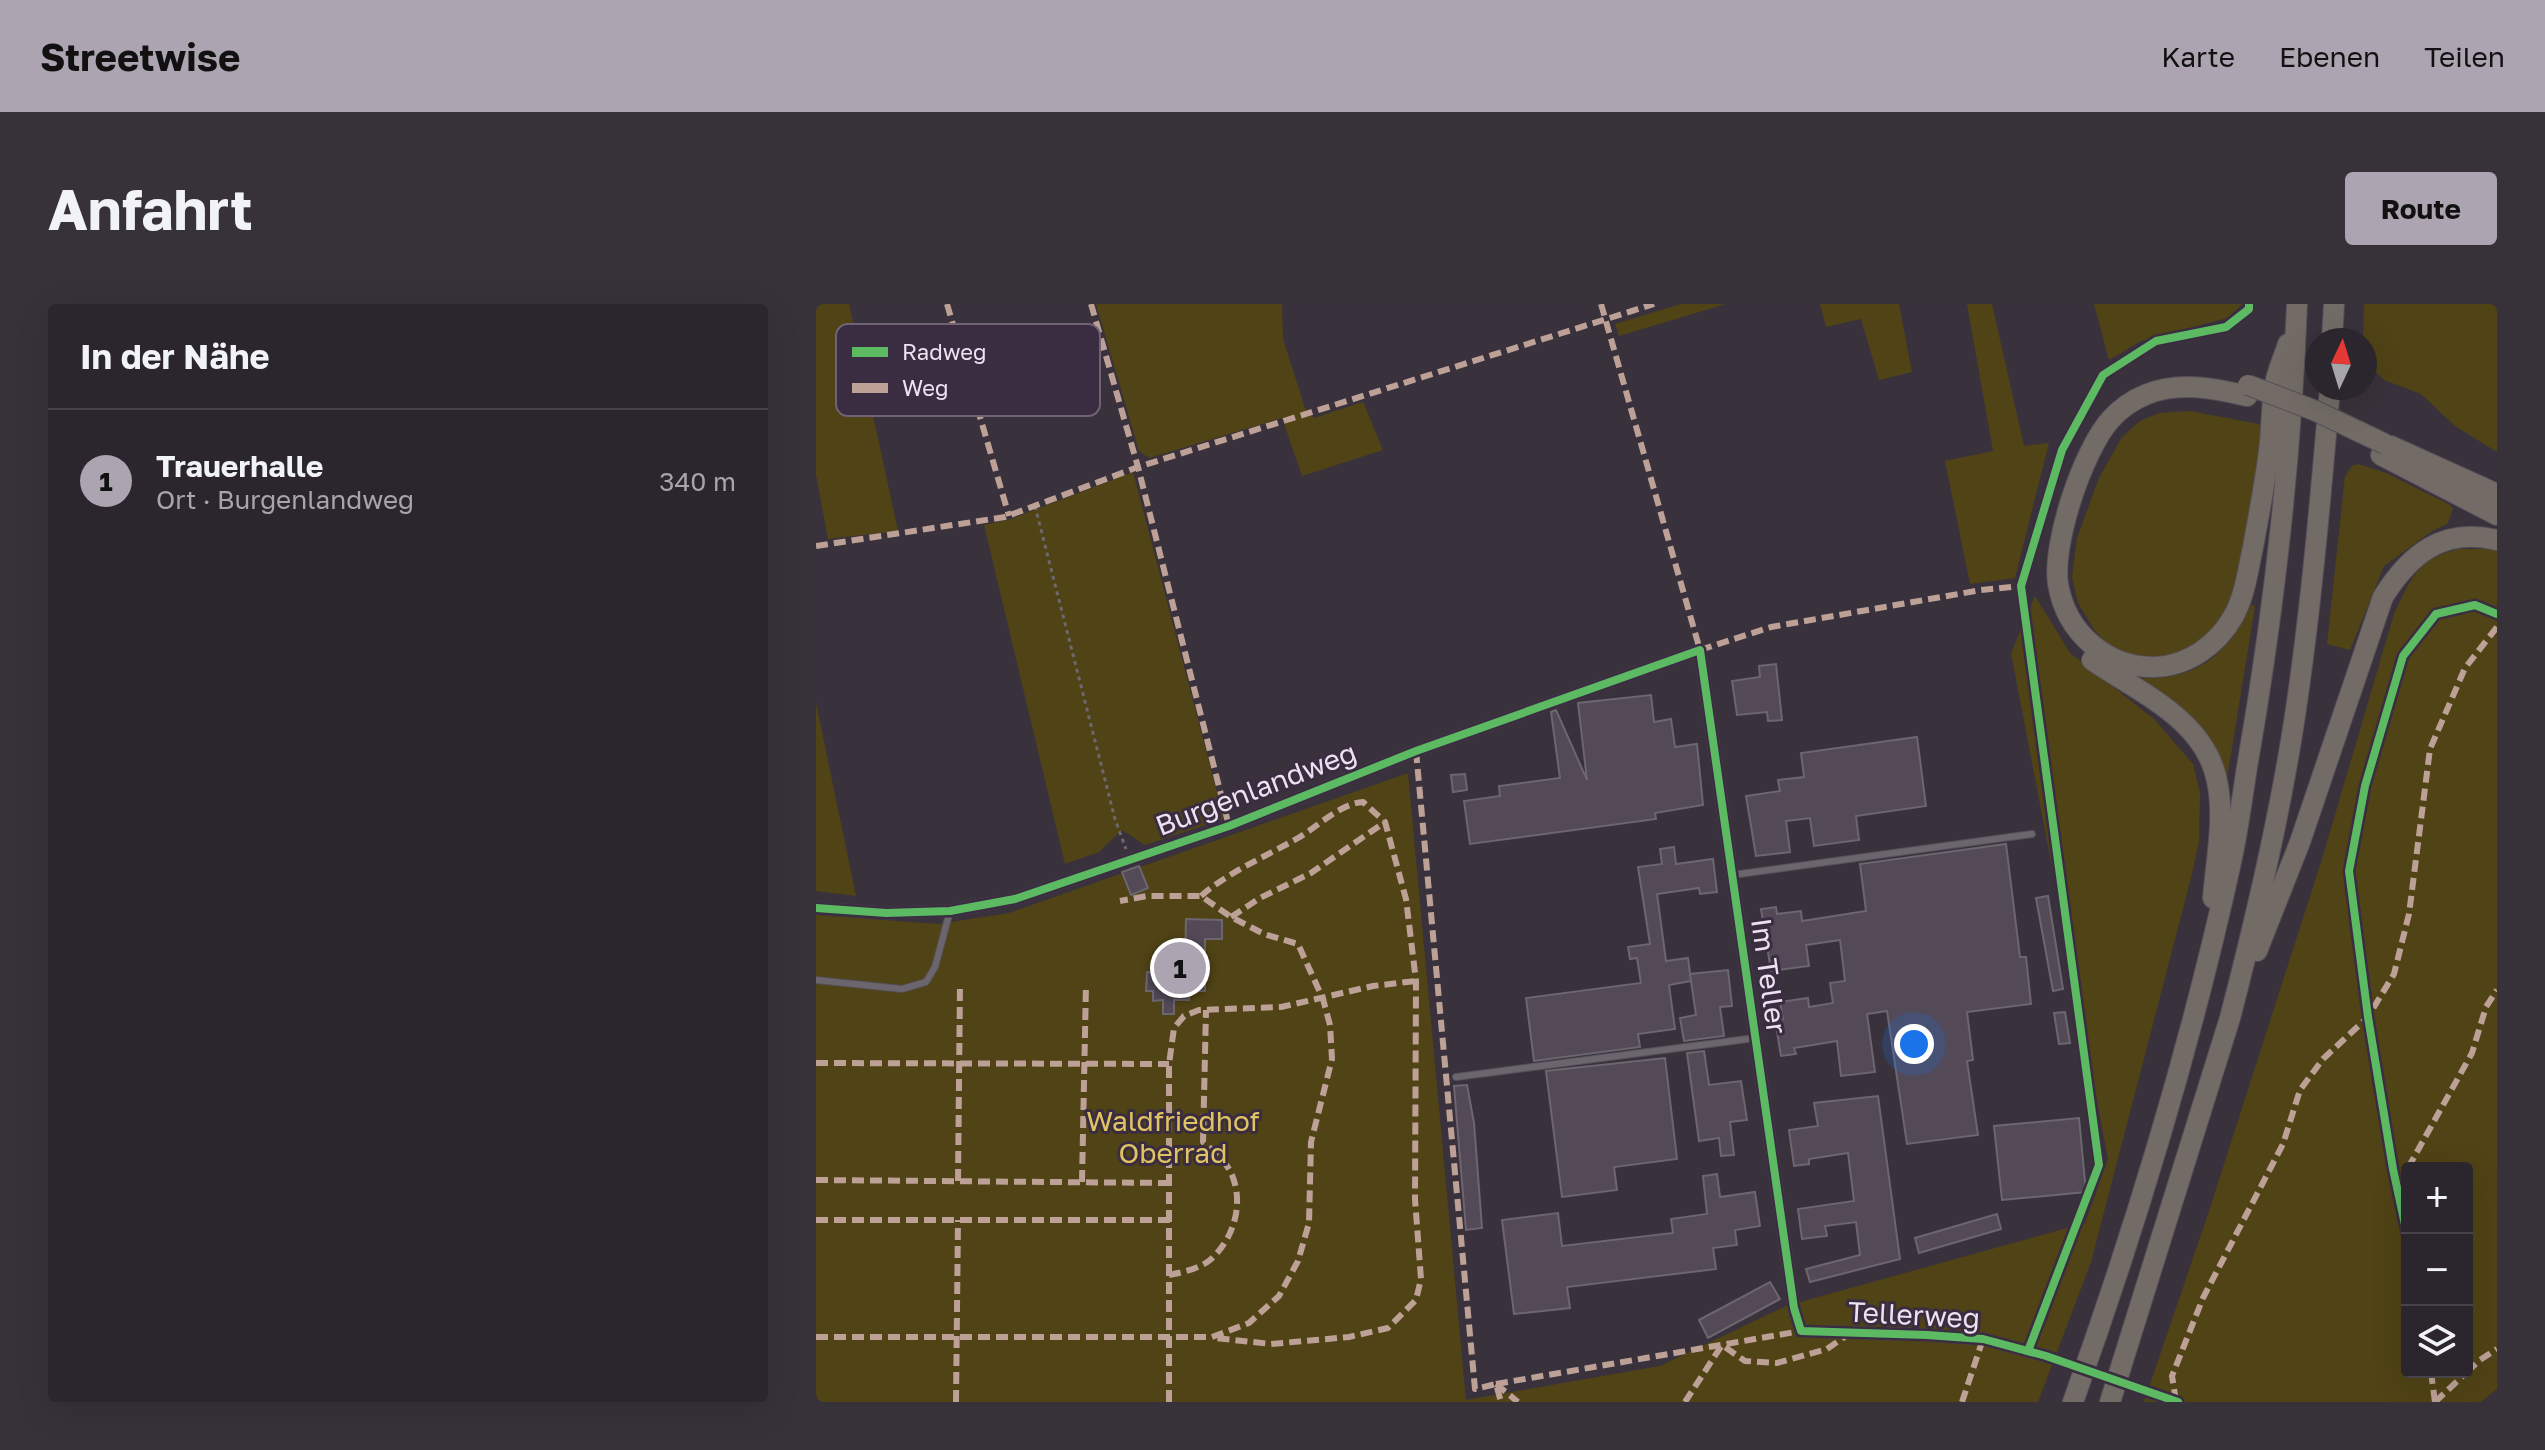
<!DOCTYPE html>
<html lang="de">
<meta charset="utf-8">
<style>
:root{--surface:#2b262d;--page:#373239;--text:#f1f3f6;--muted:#a6a5aa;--line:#474349;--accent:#ada4b1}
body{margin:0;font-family:"Golos Text",sans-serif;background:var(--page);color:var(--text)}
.controls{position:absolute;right:24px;bottom:24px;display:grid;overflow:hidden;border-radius:8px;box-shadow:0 8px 32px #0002}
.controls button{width:72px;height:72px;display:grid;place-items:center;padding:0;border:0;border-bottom:2px solid var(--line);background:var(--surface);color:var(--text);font:40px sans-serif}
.compass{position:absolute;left:1489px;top:24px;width:72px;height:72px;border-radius:50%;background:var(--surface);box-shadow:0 8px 32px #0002;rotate:4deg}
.you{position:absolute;left:1098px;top:740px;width:28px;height:28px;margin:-20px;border:6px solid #fff;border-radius:50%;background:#1a73e8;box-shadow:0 0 0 12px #1a73e833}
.badge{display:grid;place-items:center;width:52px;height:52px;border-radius:50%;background:var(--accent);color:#111;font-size:26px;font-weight:700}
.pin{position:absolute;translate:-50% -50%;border:4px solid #fff;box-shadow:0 2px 8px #0006}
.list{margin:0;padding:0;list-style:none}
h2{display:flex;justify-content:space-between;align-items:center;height:104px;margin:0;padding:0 32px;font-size:34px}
h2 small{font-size:26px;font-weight:400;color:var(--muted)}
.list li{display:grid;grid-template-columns:52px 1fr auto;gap:24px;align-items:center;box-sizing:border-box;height:144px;padding:0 32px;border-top:2px solid var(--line)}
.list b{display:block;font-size:30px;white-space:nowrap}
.list p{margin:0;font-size:26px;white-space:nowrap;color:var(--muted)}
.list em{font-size:26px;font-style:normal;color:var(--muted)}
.icon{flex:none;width:44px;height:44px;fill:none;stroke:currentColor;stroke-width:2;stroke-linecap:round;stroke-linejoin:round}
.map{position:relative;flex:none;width:1681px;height:1098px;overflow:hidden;border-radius:8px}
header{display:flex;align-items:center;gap:48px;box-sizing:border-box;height:112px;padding:0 40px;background:var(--accent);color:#111}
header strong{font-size:38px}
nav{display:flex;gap:44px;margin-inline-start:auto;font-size:28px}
.intro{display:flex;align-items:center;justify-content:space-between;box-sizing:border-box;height:192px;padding:0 48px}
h1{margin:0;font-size:56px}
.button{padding:20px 36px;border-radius:8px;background:var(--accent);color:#111;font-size:28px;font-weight:700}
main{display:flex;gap:48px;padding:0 48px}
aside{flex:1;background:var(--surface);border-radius:8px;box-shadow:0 8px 32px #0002}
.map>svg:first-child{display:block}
.green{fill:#504316;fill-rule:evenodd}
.building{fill:#534957;stroke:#6c666f;stroke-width:2}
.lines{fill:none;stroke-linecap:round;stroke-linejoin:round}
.service-casing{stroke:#554f59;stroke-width:8}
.minor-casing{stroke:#554f59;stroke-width:13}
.motorway-casing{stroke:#554f59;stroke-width:22}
.path{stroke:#6d686f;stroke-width:3;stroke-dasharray:4 4;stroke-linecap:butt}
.service{stroke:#6b656d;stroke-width:6}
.minor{stroke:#6b656d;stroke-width:11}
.motorway{stroke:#736c66;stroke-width:20}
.service-bridge-casing{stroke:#554f59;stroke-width:8;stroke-linecap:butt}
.motorway-bridge-casing{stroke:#554f59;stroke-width:22;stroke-linecap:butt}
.service-bridge{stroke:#6b656d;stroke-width:6}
.motorway-bridge{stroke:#736c66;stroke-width:20}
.quiet{stroke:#bda197;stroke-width:6;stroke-dasharray:12 6;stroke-linecap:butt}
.cycleway-casing{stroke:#3b2d41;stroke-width:13}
.cycleway{stroke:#5cba63;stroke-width:8}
.labels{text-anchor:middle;stroke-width:6;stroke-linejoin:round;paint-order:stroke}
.street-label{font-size:28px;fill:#ece2f0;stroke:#3b2d41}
.park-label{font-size:28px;fill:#e1c462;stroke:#3b2d41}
.key{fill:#3b2d41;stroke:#706376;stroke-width:2}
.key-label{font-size:22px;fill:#ece2f0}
</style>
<header>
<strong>Streetwise</strong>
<nav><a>Karte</a><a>Ebenen</a><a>Teilen</a></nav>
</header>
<div class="intro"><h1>Anfahrt</h1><a class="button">Route</a></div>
<main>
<aside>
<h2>In der Nähe<small></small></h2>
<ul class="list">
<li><span class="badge">1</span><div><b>Trauerhalle</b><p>Ort · Burgenlandweg</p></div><em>340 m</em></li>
</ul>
</aside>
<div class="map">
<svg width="1681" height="1098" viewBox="0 0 1681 1098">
<rect width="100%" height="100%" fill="#39323c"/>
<g class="green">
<polygon points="0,0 33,0 82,227 12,235 0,171"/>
<polygon points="280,0 466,0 467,35 489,104 498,114 547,98 567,146 486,172 466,114 333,154 323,147"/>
<polygon points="865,0 910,0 803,32 799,20"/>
<polygon points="1004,0 1083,0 1096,68 1063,76 1045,15 1010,23"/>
<polygon points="1151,0 1176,0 1208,142 1233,139 1199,274 1154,280 1129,157 1177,147"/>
<polygon points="1278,0 1427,0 1411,14 1325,37 1293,56"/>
<polygon points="1548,0 1681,0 1681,148 1639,122 1605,90 1568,76 1556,64 1547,32"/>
<polygon points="1374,107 1448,121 1420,292 1393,334 1373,348 1347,353 1320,353 1292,341 1279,327 1262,299 1256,273 1261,234 1283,174 1306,133 1324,117 1343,109"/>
<polygon points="1542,160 1570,169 1634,201 1637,205 1631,220 1616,227 1568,262 1534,346 1511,340 1529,172 1536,162"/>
<polygon points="317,168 408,515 329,541 306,526 283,548 249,560 168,221 195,215"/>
<path d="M 1643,245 L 1681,245 L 1681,1085 L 1665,1098 L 1328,1098 L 1392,910 L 1506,555 L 1578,310 C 1595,274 1602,254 1643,245 ZM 1591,864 L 1651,864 L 1651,1068 L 1591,1068 Z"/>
<polygon points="1219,292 1254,349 1338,415 1377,460 1384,489 1383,537 1376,570 1275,958 1222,1098 0,1098 0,611 122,620 193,609 592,469 650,1096 844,1062 970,1002 1269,919 1292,855 1195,349"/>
<path d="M 1435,301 L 1439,302 L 1410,481 L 1321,374 C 1379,377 1411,353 1435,301 Z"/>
<polygon points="0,399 40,592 0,587"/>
</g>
<g class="building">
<polygon points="960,360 966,416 952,417 951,408 921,411 916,377 944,373 943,362"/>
<polygon points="835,391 838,418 855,415 859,443 881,440 887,501 839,509 840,515 654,540 648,497 684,492 683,482 744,474 735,408 740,406 771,476 762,399"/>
<polygon points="1101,433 1110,502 1040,512 1043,536 998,542 994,514 970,517 974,548 940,552 930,492 964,487 962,476 988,473 985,449"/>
<polygon points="649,470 651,486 637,488 635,471"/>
<polygon points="1190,540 1204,653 1210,653 1215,700 1151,708 1157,756 1151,757 1162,831 1091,840 1071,707 1051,710 1059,768 1025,772 1021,737 978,744 980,750 965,752 959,716 967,715 964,698 992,694 993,703 1017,699 1014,679 1029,677 1024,636 990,641 993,662 955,667 945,605 960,603 961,610 985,607 986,617 1050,607 1044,560"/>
<polygon points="858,543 860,560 897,555 901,588 884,590 883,584 841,590 850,657 872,654 875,677 853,681 859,725 822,730 824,743 718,757 710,694 825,679 821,654 814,655 812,643 834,640 822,563 846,560 844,545"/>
<polygon points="323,562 332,584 315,591 306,568"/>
<polygon points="1232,592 1247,685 1237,687 1220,594"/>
<polygon points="370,615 406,616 406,635 389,635 389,687 373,687 373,696 358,696 358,710 347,710 347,696 337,697 337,687 330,687 331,668 338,668 338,660 369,661"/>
<polygon points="912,666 916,702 904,703 908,732 868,737 864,714 880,711 874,670"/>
<polygon points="1249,708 1254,739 1243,740 1238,709"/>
<polygon points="888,747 893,781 925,777 931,816 914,818 918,851 905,852 903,834 883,837 871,749"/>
<polygon points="849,754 861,855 798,863 801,886 746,893 730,767"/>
<polygon points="651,781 658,819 666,924 650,926 638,782"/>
<polygon points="1062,792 1084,955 994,978 990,965 1044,951 1040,918 1009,922 1011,932 986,935 982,905 1038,897 1032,849 993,855 993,860 978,862 973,826 1002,822 998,799"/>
<polygon points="1263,814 1270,888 1186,896 1178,822"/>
<polygon points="901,870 904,893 939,888 944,922 919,926 921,941 897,944 900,965 751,983 754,1004 698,1010 686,916 742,909 746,942 857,929 855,915 891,910 887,872"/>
<polygon points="1181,910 1185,925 1103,949 1099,934"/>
<polygon points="954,978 964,995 892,1034 883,1016"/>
</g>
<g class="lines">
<defs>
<g id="service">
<polyline points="916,571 1216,530"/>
<polyline points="0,676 86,685 110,678 119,663 134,607"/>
<polyline points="640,773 939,734"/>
</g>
<polyline id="minor" points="0,604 70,609 134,607 199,595 413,522 600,447 884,346 978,1004 985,1027 1111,1031 1167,1035 1230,1052"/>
<g id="motorway">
<polyline points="1516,36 1518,0"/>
<path d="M 1431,92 C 1398,84 1361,77 1329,91 C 1317,96 1304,105 1295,115 C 1267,146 1236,239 1242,280 C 1250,328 1290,364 1339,363 C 1372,362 1401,341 1417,313 C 1429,292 1432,266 1437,243 C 1443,211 1449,179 1453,147 C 1456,125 1455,102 1459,81 C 1461,67 1468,53 1472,40"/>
<polyline points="1575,142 1681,190"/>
<polyline points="1565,151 1681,211"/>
<path d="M 1276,356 C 1322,388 1389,415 1401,477 C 1409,514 1400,556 1397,594"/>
<path d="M 1441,647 L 1484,538 L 1567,293 C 1594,250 1627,223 1681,236"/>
<path d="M 1257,1098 C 1320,922 1375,741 1415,558 C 1422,527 1426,495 1431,463 C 1458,309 1475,156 1481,0"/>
<path d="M 1294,1098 L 1414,714 C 1441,610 1466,504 1481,398 C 1496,294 1505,189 1514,84"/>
</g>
</defs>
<use href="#service" class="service-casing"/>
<use href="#minor" class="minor-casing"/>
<use href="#motorway" class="motorway-casing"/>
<polyline class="path" points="219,202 299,515 310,545"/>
<use href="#service" class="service"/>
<use href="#minor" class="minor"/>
<use href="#motorway" class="motorway"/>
<defs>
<polyline id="service-bridge" points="1230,1052 1360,1097"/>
<polyline id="motorway-bridge" points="1432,81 1500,107 1569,140"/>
</defs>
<use href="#service-bridge" class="service-bridge-casing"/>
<use href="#motorway-bridge" class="motorway-bridge-casing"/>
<use href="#service-bridge" class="service-bridge"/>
<use href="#motorway-bridge" class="motorway-bridge"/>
<g class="quiet">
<polyline points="131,0 193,212"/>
<polyline points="275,0 322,163 413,522"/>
<polyline points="785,0 884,346 955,323 1165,286 1205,282"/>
<polyline points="0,242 189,213 322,163 838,0"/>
<polyline points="600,447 659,1085 680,1080 685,1098"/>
<path d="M 385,592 C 414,567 449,553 482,534 C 503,522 523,500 547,498 L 569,518 L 590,595 L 600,677 L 599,895 L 605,975 L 600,996 L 572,1024 L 533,1033 L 455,1040 L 399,1034"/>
<polyline points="415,613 444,594 495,569 569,518"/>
<polyline points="0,759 353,760"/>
<polyline points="1592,864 1656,749 1670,703 1681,686"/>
<polyline points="0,876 353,879"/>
<polyline points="142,877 144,679"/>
<polyline points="266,878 270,680"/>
<polyline points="0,916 354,916"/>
<path d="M 353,971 C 367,968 383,965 394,956 C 418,935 428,900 416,871 C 410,857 398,847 387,838 L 390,706"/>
<polyline points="0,1033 396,1033 433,1019 463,992 482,957 493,919 495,838 516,755 514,721 507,695 482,640 448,630 415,613 385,592 331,592 304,597"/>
<polyline points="1615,1068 1619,1098"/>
<polyline points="1651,1068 1664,1056 1681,1045"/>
<polyline points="680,1080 985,1027"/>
<polyline points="680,1080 702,1098"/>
<polyline points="1360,1097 1356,1072 1387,994 1467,840 1484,786 1507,755 1552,713 1578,670 1593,610 1614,445 1649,364 1681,323"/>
<polyline points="140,1098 142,916"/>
<polyline points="353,1098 353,760 358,724 368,712 383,706 465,703 557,682 600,677"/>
<polyline points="869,1098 906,1041 929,1057 961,1059 1011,1045 1034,1029"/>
<polyline points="1146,1098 1167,1035"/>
<polyline points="1619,1098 1651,1068"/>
</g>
<defs>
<g id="cycleway">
<polyline points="0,604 70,609 134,607 199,595 413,522 600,447 884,346 978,1004 985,1027 1111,1031 1167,1035 1230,1052 1362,1098"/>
<polyline points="1591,930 1577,865 1552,713 1533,567 1549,482 1587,352 1620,310 1659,301 1681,310"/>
<polyline points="1212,1047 1283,861 1205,282 1246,146 1287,71 1340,37 1410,23 1433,5 1433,0"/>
</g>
</defs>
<use href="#cycleway" class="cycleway-casing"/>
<use href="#cycleway" class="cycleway"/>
</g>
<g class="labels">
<g class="street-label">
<text transform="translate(440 485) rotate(-21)" y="10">Burgenlandweg</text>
<text transform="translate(953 672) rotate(82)" y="10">Im Teller</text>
<text transform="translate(1098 1011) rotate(3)" y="10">Tellerweg</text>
</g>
<g class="park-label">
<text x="357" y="827">Waldfriedhof<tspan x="357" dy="32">Oberrad</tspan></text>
</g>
</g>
<rect x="20" y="20" width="264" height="92" rx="12" class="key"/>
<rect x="36" y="43" width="36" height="10" fill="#5cba63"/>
<rect x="36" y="79" width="36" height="10" fill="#bda197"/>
<g class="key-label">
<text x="86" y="56">Radweg</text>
<text x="86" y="92">Weg</text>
</g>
</svg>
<div class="controls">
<button>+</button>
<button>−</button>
<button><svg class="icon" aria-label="layers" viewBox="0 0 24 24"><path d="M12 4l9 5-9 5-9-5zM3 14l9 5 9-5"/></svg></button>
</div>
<svg class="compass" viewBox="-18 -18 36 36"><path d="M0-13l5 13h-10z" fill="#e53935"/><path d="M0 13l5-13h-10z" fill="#a6a5aa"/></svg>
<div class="you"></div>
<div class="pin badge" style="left:364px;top:664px">1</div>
</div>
</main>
